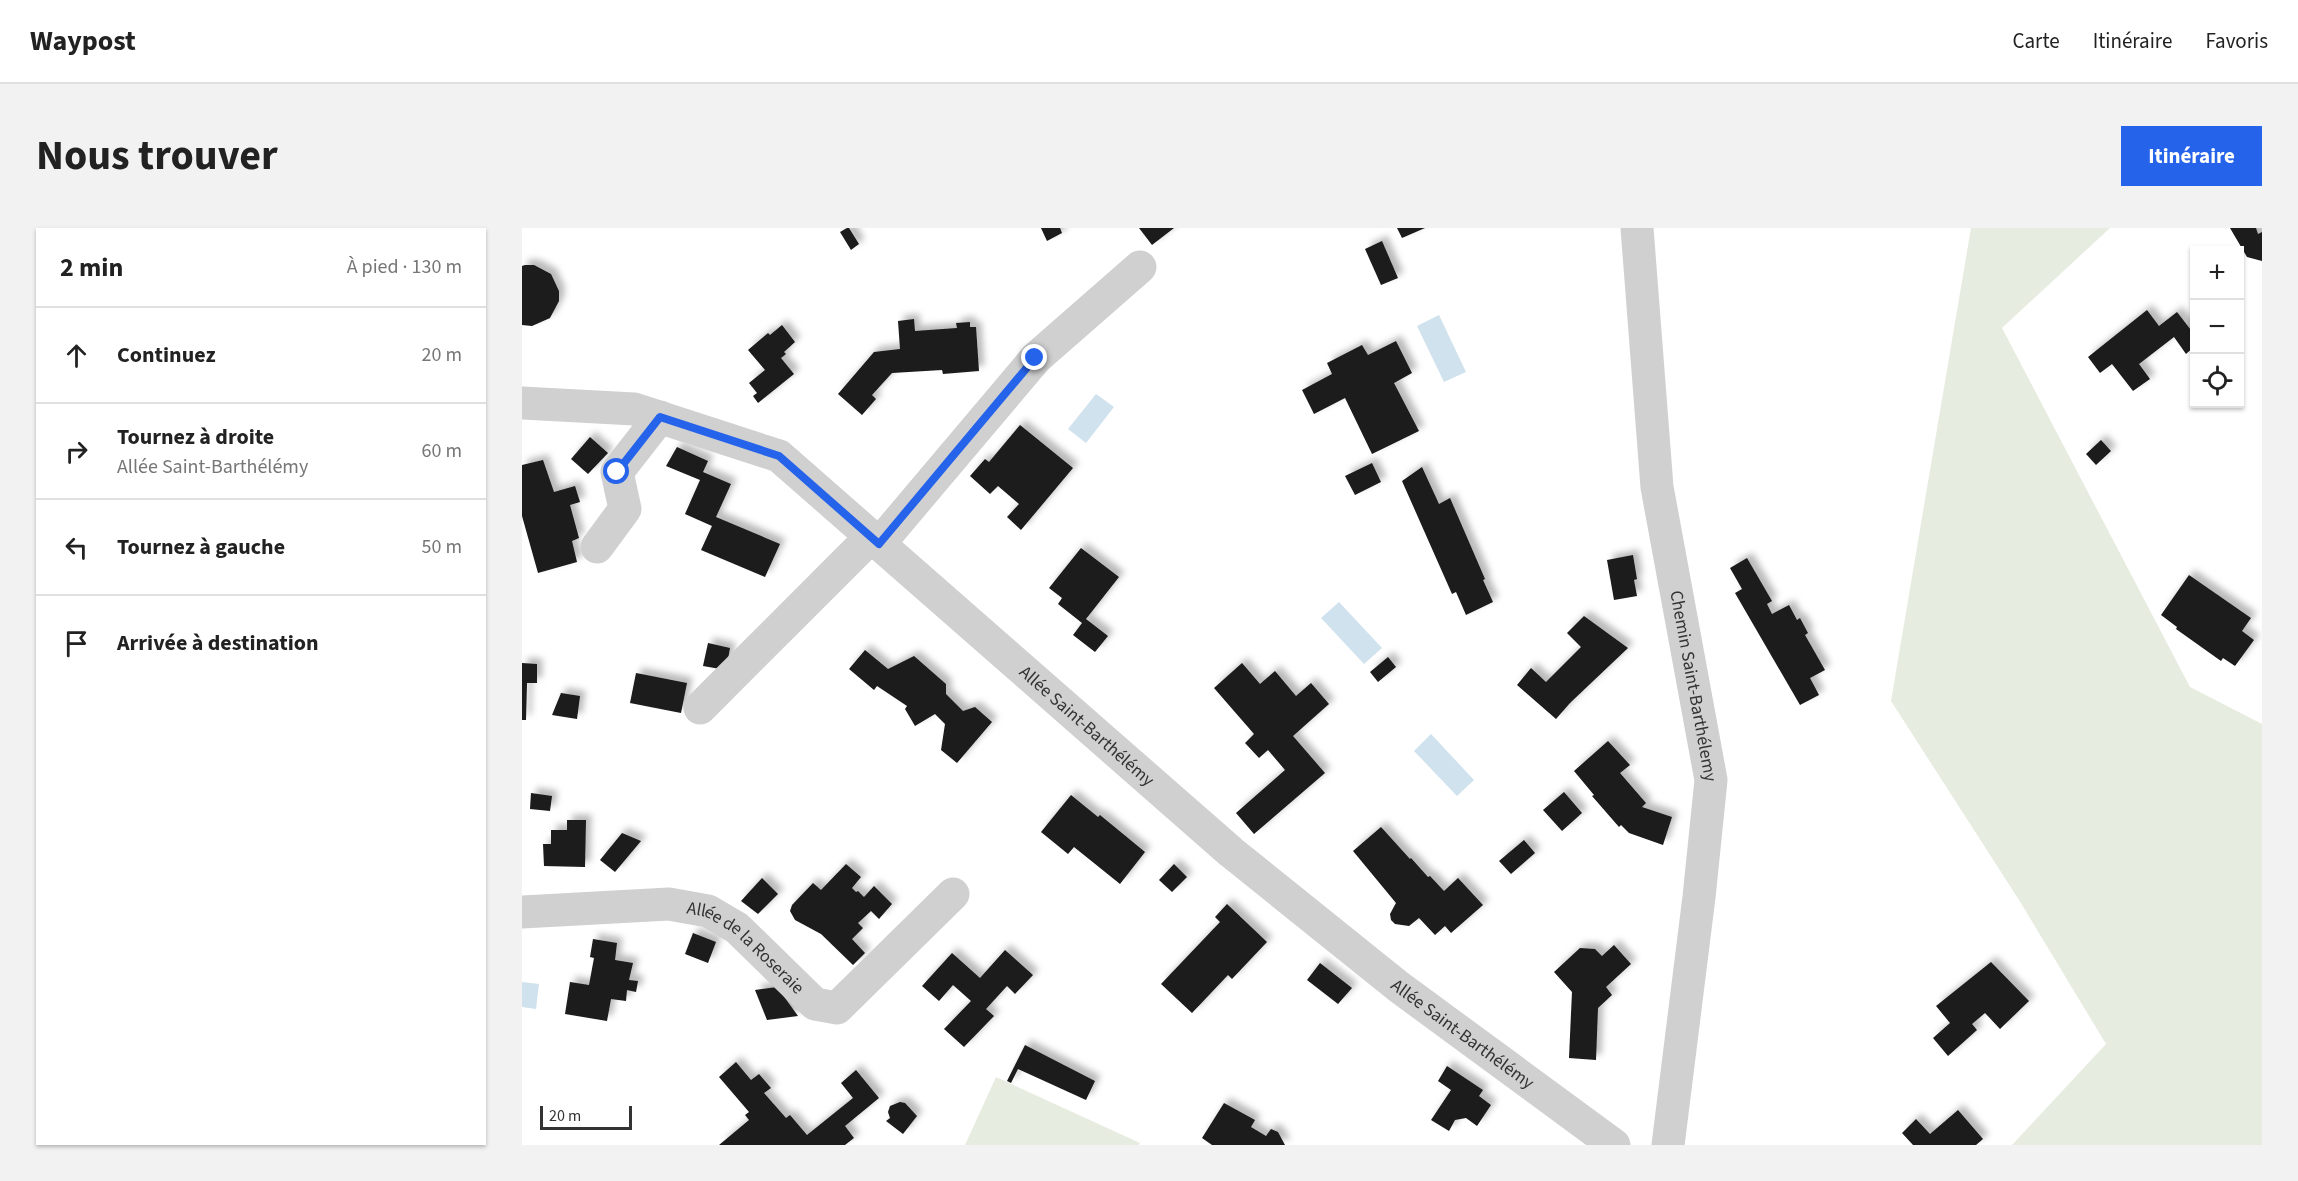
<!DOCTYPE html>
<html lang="fr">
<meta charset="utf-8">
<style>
:root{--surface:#fff;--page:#f2f2f2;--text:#222;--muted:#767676;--line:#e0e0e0;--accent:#2563eb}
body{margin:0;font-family:"Source Sans 3",sans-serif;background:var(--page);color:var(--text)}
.controls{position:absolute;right:18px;top:18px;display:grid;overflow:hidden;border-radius:0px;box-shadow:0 2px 4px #0004}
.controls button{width:54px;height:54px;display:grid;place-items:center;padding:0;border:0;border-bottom:2px solid var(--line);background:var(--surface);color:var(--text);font:30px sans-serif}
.scale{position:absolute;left:18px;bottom:15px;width:92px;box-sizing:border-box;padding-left:6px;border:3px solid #333;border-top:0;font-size:16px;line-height:21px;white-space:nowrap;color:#333;-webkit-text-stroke:4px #fff;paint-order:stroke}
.stop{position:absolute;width:18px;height:18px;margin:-14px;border:4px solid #2563eb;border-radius:50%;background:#fff}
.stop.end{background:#2563eb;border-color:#fff;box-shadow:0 2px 6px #0008}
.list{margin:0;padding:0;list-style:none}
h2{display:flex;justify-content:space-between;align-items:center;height:78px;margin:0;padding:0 24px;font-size:26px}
h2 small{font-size:20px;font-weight:400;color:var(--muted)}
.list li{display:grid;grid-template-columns:39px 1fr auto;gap:18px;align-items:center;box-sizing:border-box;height:96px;padding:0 24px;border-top:2px solid var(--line)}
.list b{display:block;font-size:22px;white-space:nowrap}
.list p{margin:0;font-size:20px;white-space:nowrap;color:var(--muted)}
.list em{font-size:20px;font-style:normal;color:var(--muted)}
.icon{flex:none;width:33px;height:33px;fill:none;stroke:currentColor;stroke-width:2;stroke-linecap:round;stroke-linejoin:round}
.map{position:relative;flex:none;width:1740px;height:917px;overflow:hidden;border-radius:0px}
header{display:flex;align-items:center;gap:36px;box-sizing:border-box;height:84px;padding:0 30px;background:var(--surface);border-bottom:2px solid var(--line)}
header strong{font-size:28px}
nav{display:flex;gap:33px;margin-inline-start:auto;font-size:21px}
.intro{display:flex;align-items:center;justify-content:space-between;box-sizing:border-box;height:144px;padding:0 36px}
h1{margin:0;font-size:42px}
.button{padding:15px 27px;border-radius:0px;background:var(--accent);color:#fff;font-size:21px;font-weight:700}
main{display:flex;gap:36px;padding:0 36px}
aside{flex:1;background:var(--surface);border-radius:0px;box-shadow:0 2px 4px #0004}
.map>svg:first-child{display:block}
.green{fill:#e6ecdf}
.water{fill:#cfe2ee}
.building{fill:#1a1a1a;filter:url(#shadow)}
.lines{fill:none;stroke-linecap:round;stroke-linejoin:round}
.minor{stroke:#d0d0d0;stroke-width:33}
.route{stroke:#2563eb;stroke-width:8}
.labels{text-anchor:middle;stroke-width:6;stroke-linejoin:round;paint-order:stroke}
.street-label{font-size:18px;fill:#333;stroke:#fff}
</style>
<header>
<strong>Waypost</strong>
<nav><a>Carte</a><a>Itinéraire</a><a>Favoris</a></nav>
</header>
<div class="intro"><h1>Nous trouver</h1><a class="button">Itinéraire</a></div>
<main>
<aside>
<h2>2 min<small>À pied · 130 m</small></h2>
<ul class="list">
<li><svg class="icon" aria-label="ahead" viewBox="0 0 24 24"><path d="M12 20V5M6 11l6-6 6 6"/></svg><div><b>Continuez</b></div><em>20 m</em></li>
<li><svg class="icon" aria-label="right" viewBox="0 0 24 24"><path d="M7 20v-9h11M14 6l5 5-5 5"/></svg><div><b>Tournez à droite</b><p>Allée Saint-Barthélémy</p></div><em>60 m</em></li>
<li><svg class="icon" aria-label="left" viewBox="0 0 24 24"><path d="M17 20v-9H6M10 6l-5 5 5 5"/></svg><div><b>Tournez à gauche</b></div><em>50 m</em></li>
<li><svg class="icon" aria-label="arrive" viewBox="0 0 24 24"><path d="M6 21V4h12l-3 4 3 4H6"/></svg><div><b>Arrivée à destination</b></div></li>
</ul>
</aside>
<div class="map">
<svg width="1740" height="917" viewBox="0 0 1740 917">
<defs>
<filter id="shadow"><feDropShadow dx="5.5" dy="-5.5" stdDeviation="3" flood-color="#0004"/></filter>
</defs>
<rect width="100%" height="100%" fill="#fff"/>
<g class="green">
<polygon points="1449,0 1588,0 1480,100 1668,459 1740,496 1740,917 1490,917 1584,816 1497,672 1369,473"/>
<polygon points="474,849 618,915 617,917 443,917"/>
</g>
<g class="water">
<polygon points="917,87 944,144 922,154 895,98"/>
<polygon points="574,166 592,179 564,215 546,201"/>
<polygon points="817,374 860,420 842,436 799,390"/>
<polygon points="909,506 952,552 935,568 892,523"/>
<polygon points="0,754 17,756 14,781 0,779"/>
</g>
<g class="building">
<polygon points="325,0 327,0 337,16 329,22 318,4"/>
<polygon points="519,0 538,0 540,5 525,13"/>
<polygon points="617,0 652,0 630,17"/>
<polygon points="875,0 903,0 880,10"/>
<polygon points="1708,0 1734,0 1736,6 1740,4 1740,33 1725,29"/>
<polygon points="860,13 876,50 859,57 843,21"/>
<polygon points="3,37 12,37 29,46 37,63 37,73 28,90 10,98 0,97 0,38"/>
<polygon points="1625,82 1637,98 1655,84 1672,106 1672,119 1664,126 1652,109 1617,136 1628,151 1611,163 1590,136 1578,145 1566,129"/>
<polygon points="392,91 393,103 435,100 434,95 448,94 448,99 454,99 457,143 421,146 420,142 370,145 350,167 354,171 340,187 316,166 352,124 378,121 376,93"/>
<polygon points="260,97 273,114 262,124 264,126 259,130 272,146 236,175 231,168 235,165 227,155 243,142 226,122 246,105 248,107"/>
<polygon points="874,113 890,145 872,155 897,203 850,226 823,170 792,186 780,162 810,146 805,135 840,117 846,127"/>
<polygon points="498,197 551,240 499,302 485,289 497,276 476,258 468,266 448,248 463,231 467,234"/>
<polygon points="68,209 86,225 66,246 49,231"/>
<polygon points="1579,212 1589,223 1574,237 1564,226"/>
<polygon points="155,219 186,233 181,244 209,256 194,289 258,316 243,349 179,322 190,298 163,286 178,252 144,238"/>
<polygon points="21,232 32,264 53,258 58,274 48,277 57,310 50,313 55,334 16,345 0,288 0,237"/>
<polygon points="850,235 859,254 833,267 823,248"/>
<polygon points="900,239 917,276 928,270 963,351 961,352 971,374 944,387 934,364 930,366 880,253"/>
<polygon points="559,320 597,349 564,391 586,408 573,424 551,407 560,395 536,376 540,370 527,360"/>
<polygon points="1111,327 1115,351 1112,352 1115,368 1092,372 1085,332"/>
<polygon points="1225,330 1250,373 1245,376 1250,386 1267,377 1275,392 1278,390 1286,405 1283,407 1303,442 1288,450 1297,467 1278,477 1213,365 1220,361 1208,340"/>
<polygon points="1667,347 1729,390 1720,403 1732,412 1713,438 1701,430 1699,433 1654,401 1655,399 1639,387"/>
<polygon points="1062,388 1106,420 1048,475 1034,491 995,457 1009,440 1024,454 1059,419 1045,405"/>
<polygon points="186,415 208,420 204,442 181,438"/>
<polygon points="343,422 366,441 392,428 424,456 424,466 441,483 453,479 470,494 435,535 419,522 423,496 413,486 393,498 383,481 385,478 355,458 352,462 327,441"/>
<polygon points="866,429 874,439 856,454 848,444"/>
<polygon points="0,435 15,436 15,455 5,455 4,492 0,492"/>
<polygon points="720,435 738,456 753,443 774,468 789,455 807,476 771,508 803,545 732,606 714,585 763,542 746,522 737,530 723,515 732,506 692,460"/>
<polygon points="114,445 165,455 159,485 108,475"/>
<polygon points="39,465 58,468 55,491 30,487"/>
<polygon points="1086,513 1108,537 1098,545 1124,575 1120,579 1150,589 1141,617 1107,605 1099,597 1097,599 1070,568 1072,567 1052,543"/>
<polygon points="1042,564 1060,585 1040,603 1021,582"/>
<polygon points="9,565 30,568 28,583 8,581"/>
<polygon points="549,567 576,589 578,587 623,624 598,656 552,619 546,626 519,604"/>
<polygon points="45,592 64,592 63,639 22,638 21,616 29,616 29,602 45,602"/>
<polygon points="859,599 888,631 889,630 906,649 908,648 922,663 936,650 961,677 929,705 923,698 913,707 897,690 887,698 873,696 869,692 868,686 874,675 831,623"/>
<polygon points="100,605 119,613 93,644 78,632"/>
<polygon points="1002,612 1013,625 989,646 977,633"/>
<polygon points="324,636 339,649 330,660 334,664 336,663 342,669 352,658 370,676 357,691 349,683 336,695 341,700 330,711 343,725 331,737 299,706 273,692 268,683 270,677 291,655 299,662"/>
<polygon points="652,636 665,649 650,664 637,652"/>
<polygon points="240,650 256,666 236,686 219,673"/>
<polygon points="705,676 745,714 710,751 706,747 670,785 639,756 698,694 693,689"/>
<polygon points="171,705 194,714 186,735 163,726"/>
<polygon points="71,711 95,715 93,732 111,735 107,752 116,753 114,764 105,762 104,773 89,771 85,793 43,786 48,754 67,757 72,730 68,729"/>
<polygon points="1092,717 1109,736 1084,759 1090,767 1076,780 1074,832 1047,830 1050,764 1032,744 1058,720 1073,721 1080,728"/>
<polygon points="483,722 511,747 493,766 485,758 464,781 472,788 442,819 422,801 449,773 431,757 417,773 400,758 430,725 458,750"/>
<polygon points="1469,734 1507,773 1478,801 1463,785 1450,796 1455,802 1426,828 1411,810 1428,795 1414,778"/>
<polygon points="798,735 830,760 816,776 785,752"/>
<polygon points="255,759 276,788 245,792 233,762"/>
<polygon points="503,817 573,853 564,872 496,841 489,855 485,853"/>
<polygon points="214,834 229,852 237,846 249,860 242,865 264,890 268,887 285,907 331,870 319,855 334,842 357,870 323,898 332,910 323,917 197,917 227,892 223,887 227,884 197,849"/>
<polygon points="925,838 961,862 957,868 969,877 955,898 944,890 933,892 927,903 909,892 929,862 916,853"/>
<polygon points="378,874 383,875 395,888 381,906 364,893 368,890 366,884 368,878"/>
<polygon points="702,875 733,892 729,899 744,908 749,901 756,904 763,917 690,917 680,910"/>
<polygon points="1436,882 1461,911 1454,917 1391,917 1380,905 1394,891 1408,906"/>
</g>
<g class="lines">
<g class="minor">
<path id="s1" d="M 1115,0 L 1135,259 L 1189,552 L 1177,669 L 1146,917"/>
<path id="s2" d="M 0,175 L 112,181 L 257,228 L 709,624 L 877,759 L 1092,917"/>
<polyline points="357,316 514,130 618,39"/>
<polyline points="75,319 103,281 95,244 138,189"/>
<polyline points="178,480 349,309"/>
<path id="s3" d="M 0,684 L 147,676 L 186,683 L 215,700 L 293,776 L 315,780 L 431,666"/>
</g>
</g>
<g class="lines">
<polyline class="route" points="95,244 138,189 257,228 357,316 513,130"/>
</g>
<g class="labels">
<g class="street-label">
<text dy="6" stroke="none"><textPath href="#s1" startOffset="462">Chemin Saint-Barthélemy</textPath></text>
<text dy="6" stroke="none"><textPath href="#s2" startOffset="674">Allée Saint-Barthélémy</textPath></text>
<text dy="6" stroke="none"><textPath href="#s3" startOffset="238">Allée de la Roseraie</textPath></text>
<text dy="6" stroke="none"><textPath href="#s2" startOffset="1160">Allée Saint-Barthélémy</textPath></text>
</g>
</g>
</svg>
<div class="controls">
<button>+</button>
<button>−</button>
<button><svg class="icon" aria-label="locate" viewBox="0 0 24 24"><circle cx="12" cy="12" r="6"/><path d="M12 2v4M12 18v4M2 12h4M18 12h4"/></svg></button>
</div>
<div class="scale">20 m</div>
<div class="stop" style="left:95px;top:244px"></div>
<div class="stop end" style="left:513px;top:130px"></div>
</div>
</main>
